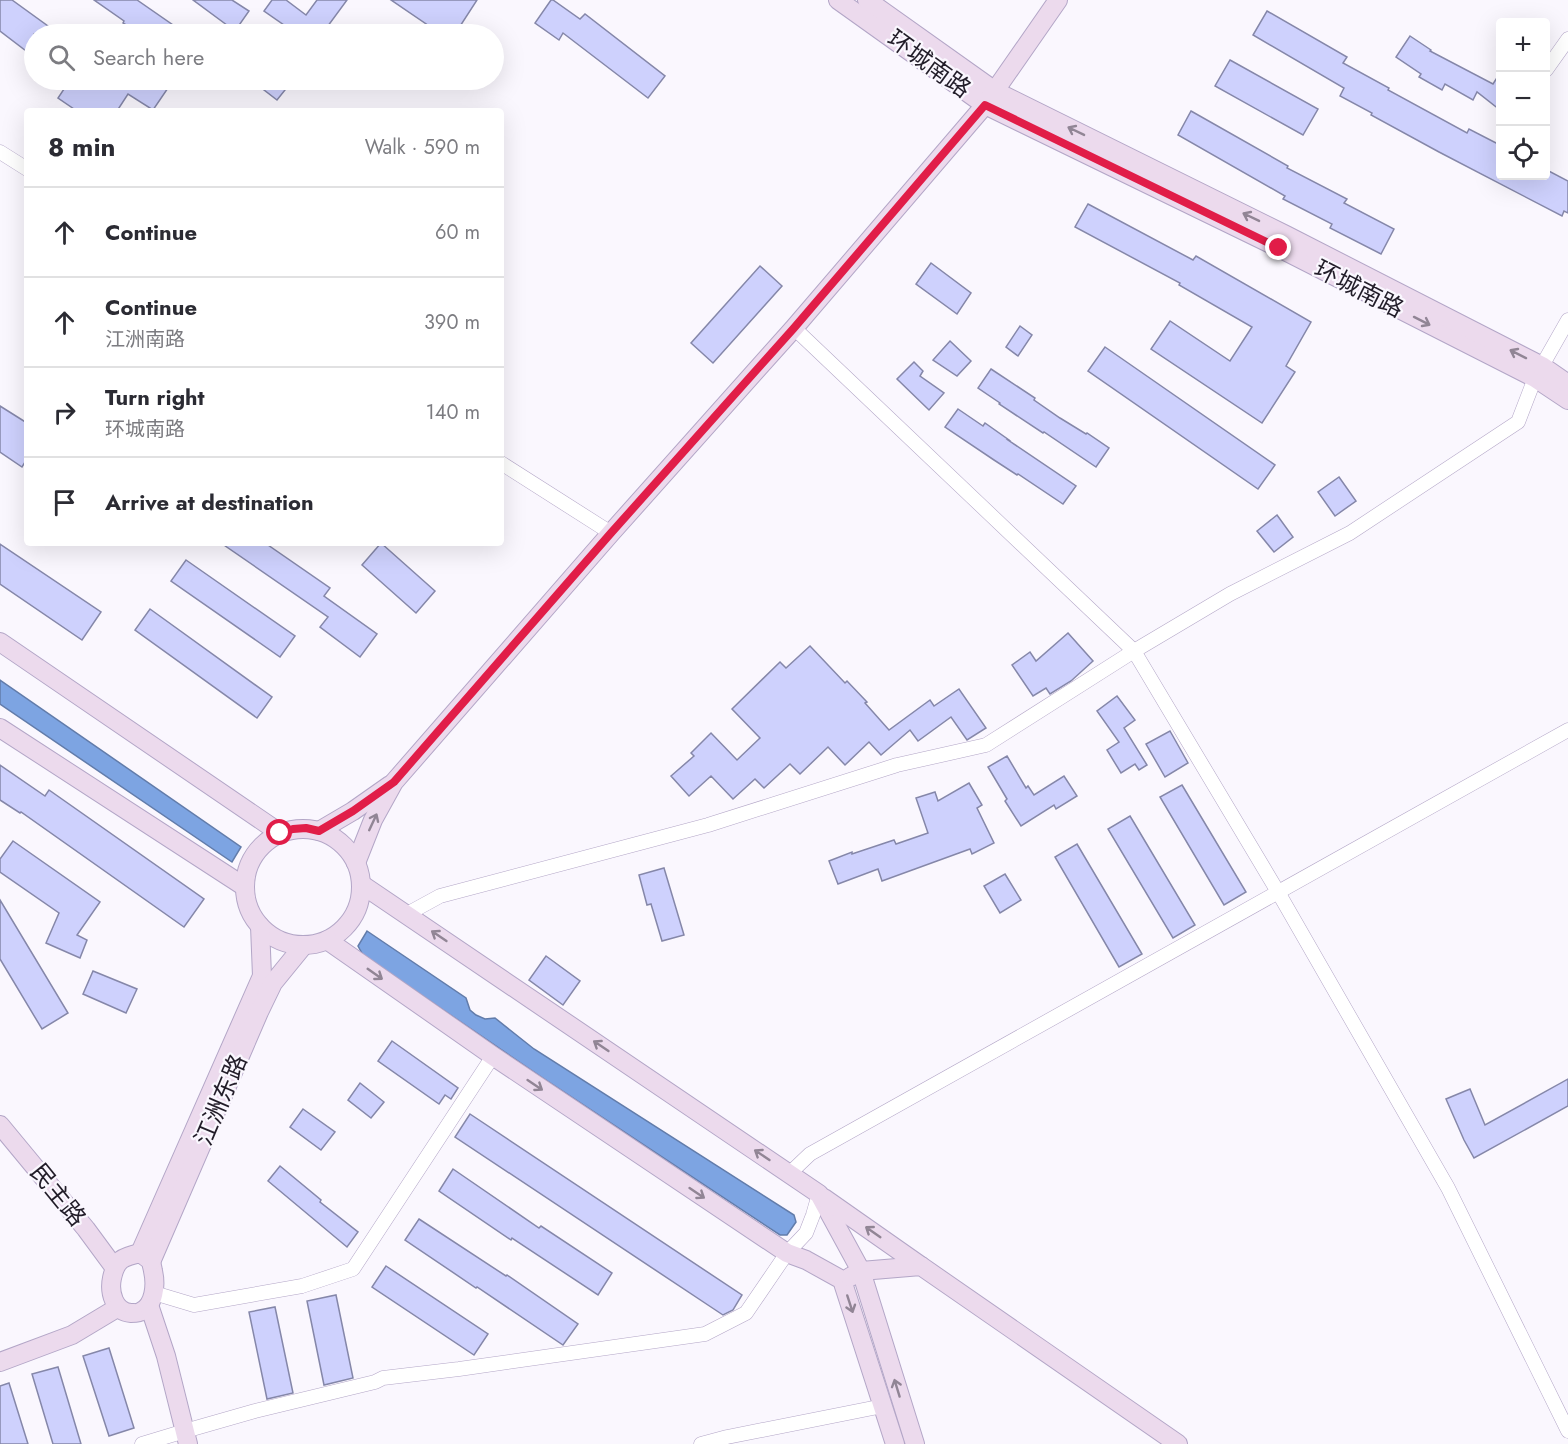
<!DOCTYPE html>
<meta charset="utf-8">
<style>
:root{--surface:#fff;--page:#f7f7f7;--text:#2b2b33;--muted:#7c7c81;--line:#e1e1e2}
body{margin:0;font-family:Jost,"Noto Sans SC",sans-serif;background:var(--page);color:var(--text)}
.controls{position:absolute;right:18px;top:18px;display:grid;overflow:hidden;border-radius:6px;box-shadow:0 6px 24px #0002}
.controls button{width:54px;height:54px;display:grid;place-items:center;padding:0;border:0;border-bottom:2px solid var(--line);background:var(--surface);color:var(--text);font:30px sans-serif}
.stop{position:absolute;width:18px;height:18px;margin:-14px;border:4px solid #e11d48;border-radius:50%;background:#fff}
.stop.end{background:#e11d48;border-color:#fff;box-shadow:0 2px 6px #0008}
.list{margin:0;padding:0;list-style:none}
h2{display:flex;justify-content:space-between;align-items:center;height:78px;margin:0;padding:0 24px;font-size:26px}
h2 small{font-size:20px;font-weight:400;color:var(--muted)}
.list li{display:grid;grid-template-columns:39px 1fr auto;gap:18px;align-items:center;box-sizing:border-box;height:90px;padding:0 24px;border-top:2px solid var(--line)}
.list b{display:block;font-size:22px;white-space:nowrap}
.list p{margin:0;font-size:20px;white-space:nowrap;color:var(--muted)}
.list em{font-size:20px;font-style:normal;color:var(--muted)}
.icon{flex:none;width:33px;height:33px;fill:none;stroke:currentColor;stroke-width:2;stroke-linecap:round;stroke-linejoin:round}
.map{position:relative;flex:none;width:1568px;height:1444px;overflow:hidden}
.search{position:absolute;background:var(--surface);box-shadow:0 6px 24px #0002;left:24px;top:24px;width:480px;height:66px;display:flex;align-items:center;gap:15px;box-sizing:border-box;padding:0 21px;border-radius:33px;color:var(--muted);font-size:22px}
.panel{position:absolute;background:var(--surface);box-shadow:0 6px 24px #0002;left:24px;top:108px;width:480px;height:438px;border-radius:6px}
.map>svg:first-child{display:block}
.water{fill:#7da4e2;stroke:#627caa;stroke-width:1.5}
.building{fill:#ced1fd;stroke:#8587a9;stroke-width:1.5}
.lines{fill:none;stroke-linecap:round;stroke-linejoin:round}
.street-casing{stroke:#b3a6c7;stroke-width:15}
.secondary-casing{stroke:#b3a6c7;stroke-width:20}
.street{stroke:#fff;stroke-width:14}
.secondary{stroke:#ecdaed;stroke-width:18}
.oneway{stroke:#918595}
.route{stroke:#e11d48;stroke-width:8}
.labels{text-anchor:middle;stroke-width:4.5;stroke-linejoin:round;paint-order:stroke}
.street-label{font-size:24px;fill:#221d29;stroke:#faf7fe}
</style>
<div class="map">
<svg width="1568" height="1444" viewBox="0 0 1568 1444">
<rect width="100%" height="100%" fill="#faf7fe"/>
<g class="water">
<polygon points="0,680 241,847 232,862 0,704"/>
<polygon points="367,931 466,998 470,1010 476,1015 485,1019 495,1018 534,1049 794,1215 796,1222 787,1235 780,1235 541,1077 363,955 358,946"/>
</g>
<g class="building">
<polygon points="0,0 12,0 59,34 34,34 34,57 0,31"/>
<polygon points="94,0 137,0 186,34 140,34 123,23 124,21"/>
<polygon points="193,0 232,0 249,11 235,31"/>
<polygon points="272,0 286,0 306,15 317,0 347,0 322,34 297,34 264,11"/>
<polygon points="391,0 477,0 455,34 441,34"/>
<polygon points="551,0 553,0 580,19 585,14 665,76 648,98 563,33 559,40 535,23"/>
<polygon points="1267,11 1347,57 1343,63 1389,88 1388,90 1467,133 1469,129 1500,145 1500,176 1545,176 1545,169 1568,181 1568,213 1564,211 1562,216 1439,152 1371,115 1372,113 1340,96 1344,88 1253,35"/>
<polygon points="1410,36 1431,50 1430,51 1493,84 1500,73 1500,110 1477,92 1473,100 1445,84 1442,90 1419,77 1421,74 1396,57"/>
<polygon points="1230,60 1318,109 1303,135 1215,86"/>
<polygon points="70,80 155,80 168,88 153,110 128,94 117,111 77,111 58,98"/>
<polygon points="251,80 293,80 277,100"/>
<polygon points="1191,111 1288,166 1287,168 1347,199 1344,203 1394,229 1381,254 1330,228 1332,224 1283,199 1285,196 1178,135"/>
<polygon points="1088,204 1193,260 1196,256 1311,322 1286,366 1295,372 1262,423 1151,349 1170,321 1230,361 1252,327 1179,285 1180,283 1075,227"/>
<polygon points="931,263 971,293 957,314 916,284"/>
<polygon points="760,266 782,286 713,363 691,343"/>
<polygon points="1020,326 1032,335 1018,356 1006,347"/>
<polygon points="950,341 971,361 957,376 933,360"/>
<polygon points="1105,347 1275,465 1258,489 1088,371"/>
<polygon points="914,362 923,371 920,376 944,393 929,410 897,379"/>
<polygon points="991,369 1035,398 1034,400 1060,418 1086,434 1087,433 1109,448 1096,467 1044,432 1043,433 999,404 1000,403 978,388"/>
<polygon points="0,406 27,423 27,459 22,467 0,452"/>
<polygon points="958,409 983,426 985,423 1009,440 1008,440 1076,486 1063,504 1018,474 1017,475 994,460 945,427"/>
<polygon points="1339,477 1356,501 1335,516 1318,492"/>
<polygon points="1277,515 1293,537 1274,552 1257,531"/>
<polygon points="221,543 265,543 330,588 324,596 377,634 360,657 320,627 328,617"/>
<polygon points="381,543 435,591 416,613 362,565"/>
<polygon points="0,544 101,612 82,640 0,584"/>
<polygon points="186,560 295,636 280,657 171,581"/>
<polygon points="150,609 272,697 257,718 135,630"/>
<polygon points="1068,633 1093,661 1071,681 1050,694 1046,688 1033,696 1012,665 1030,652 1036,661"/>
<polygon points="810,646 845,683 847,681 867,702 865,703 889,730 930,700 934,706 959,689 986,728 967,740 951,717 918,741 910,730 881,755 869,742 845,765 828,747 800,774 790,764 764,788 755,779 733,799 711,776 689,796 671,776 694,756 691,753 711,733 737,760 760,738 732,709 780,662 786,668"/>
<polygon points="1117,696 1135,720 1124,728 1147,765 1139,770 1135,764 1121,773 1107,750 1119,742 1097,711"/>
<polygon points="1170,731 1188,763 1165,777 1146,744"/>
<polygon points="1007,756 1026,788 1028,786 1034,795 1064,776 1077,796 1056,809 1054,805 1021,826 1005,801 1007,799 988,767"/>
<polygon points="0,765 45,796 49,790 204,899 184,927 21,812 20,813 0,800"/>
<polygon points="969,783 982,805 977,808 994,843 972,854 970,849 882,881 878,869 838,884 829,861 852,852 852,854 894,840 896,844 928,833 916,798 935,792 938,801"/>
<polygon points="1182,785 1246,892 1224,905 1160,797"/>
<polygon points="1130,816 1195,925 1173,938 1108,829"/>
<polygon points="13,841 100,902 77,935 87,940 80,958 46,943 59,913 0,872 0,859"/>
<polygon points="1077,844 1142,954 1119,967 1055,857"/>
<polygon points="664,868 684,935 662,941 651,904 647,905 639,875"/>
<polygon points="1005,874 1021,900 1000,913 984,886"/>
<polygon points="0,900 68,1013 42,1029 0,959"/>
<polygon points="546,956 580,981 563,1005 529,980"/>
<polygon points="93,971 137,989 126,1013 83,994"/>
<polygon points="392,1041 458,1088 451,1099 445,1095 439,1104 378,1061"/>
<polygon points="1568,1079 1568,1106 1474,1158 1464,1140 1446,1099 1470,1089 1485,1125"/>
<polygon points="360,1083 384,1102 371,1118 348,1100"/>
<polygon points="303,1109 335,1132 321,1150 290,1127"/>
<polygon points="470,1114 742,1295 733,1310 723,1315 455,1137"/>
<polygon points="280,1166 321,1200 320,1202 358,1232 347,1247 268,1181"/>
<polygon points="453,1169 539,1228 541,1226 612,1273 598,1295 512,1238 511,1240 439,1191"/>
<polygon points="419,1219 506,1276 507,1275 578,1324 563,1345 477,1287 476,1288 405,1240"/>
<polygon points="386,1266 488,1334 474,1355 372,1287"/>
<polygon points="336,1295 353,1378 324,1385 307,1301"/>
<polygon points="275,1307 293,1393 267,1399 249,1312"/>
<polygon points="109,1348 134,1428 109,1436 83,1356"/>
<polygon points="58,1367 81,1444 53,1444 32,1374"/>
<polygon points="9,1383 28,1444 0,1444 0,1386"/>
</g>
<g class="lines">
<defs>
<g id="street">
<polyline points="1546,70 1568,39"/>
<polyline points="0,152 27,169"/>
<polyline points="794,328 1134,651 1278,892 1448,1188 1568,1431"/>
<polyline points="501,463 611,533"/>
<polyline points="407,914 440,896 708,825 897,765 986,745 1134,651 1230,594 1350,533 1518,422 1535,378 1568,320"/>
<polyline points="789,1174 810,1154 1568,730"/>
<polyline points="154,1293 194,1305 302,1286 353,1269 493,1056"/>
<polyline points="142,1444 185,1431 255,1411 375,1382 383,1378 459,1369 705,1334 746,1313 787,1253 806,1233 813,1215 819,1194"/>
<polyline points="701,1444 727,1437 883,1406"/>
</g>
<g id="secondary">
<polyline points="838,0 985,105 1279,248 1535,378 1568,400"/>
<polyline points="867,0 995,91 1286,235 1542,366 1568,384"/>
<polyline points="0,642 280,833"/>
<polyline points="0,728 245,887"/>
<circle cx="303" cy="887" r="58"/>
<polyline points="319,831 353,811 390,785"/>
<polyline points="356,863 373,820 394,782 611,533 794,328 985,105 1058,0"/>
<polyline points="361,884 819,1194 861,1271 915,1444"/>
<polyline points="327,940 493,1056 787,1253 806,1260 842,1280 895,1444"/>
<polyline points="0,1125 86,1229 114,1267"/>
<polyline points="824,1198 921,1266"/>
<polyline points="140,1253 262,976 260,926"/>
<path d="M 140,1253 C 143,1255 149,1259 151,1262 C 151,1262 153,1270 153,1271 C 156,1284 155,1306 140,1312 C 139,1313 133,1313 131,1313 C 114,1312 109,1292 112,1278 C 116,1259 123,1257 140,1253 Z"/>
<polyline points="151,1262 259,1012 273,983 304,945"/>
<polyline points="850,1277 861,1271 921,1266 1178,1444"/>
<polyline points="149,1305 166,1356 188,1444"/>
<polyline points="0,1362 72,1335 117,1308"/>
</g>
</defs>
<use href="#street" class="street-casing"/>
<use href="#secondary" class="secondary-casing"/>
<use href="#street" class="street"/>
<use href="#secondary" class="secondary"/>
</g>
<defs><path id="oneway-shaft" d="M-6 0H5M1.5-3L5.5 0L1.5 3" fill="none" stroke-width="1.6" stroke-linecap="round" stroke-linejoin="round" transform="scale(1.5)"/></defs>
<g class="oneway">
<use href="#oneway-shaft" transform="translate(1076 131) rotate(-154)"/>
<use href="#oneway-shaft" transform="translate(1251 217) rotate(-154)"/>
<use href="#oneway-shaft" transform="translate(1422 321) rotate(27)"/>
<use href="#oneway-shaft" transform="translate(1518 354) rotate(-153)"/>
<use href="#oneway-shaft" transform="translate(373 822) rotate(-65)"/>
<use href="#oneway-shaft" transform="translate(439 936) rotate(-146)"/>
<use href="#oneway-shaft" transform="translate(375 974) rotate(35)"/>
<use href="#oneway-shaft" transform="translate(601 1046) rotate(-146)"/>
<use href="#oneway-shaft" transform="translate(535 1085) rotate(34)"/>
<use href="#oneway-shaft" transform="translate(762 1155) rotate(-146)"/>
<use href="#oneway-shaft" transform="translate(697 1193) rotate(34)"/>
<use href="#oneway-shaft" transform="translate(873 1232) rotate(-145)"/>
<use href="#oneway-shaft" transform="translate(850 1304) rotate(72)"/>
<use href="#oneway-shaft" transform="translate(897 1388) rotate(-107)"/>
</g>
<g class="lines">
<polyline class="route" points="280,833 293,829 306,828 319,831 353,811 394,782 611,533 794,328 985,105 1279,248"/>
</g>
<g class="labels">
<g class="street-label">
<text transform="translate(929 64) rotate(36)" y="8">环城南路</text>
<text transform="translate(1359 289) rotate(27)" y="8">环城南路</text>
<text transform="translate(221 1100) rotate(-67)" y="8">江洲东路</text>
<text transform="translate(58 1195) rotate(51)" y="8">民主路</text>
</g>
</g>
</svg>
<div class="controls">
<button>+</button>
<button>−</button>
<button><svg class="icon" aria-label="locate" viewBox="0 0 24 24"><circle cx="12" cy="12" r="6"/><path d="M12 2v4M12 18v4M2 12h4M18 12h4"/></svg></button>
</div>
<div class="stop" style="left:280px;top:833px"></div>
<div class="stop end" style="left:1279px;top:248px"></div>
<div class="search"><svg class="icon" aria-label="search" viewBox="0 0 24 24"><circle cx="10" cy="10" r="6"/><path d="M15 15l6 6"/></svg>Search here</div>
<section class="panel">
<h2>8 min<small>Walk · 590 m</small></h2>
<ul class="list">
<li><svg class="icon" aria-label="ahead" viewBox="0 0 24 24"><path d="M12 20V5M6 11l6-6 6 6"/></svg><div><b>Continue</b></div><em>60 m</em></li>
<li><svg class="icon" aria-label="ahead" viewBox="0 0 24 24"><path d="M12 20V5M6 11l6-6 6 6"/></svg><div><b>Continue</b><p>江洲南路</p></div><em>390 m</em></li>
<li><svg class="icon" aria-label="right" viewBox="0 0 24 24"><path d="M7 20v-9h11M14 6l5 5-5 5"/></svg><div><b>Turn right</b><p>环城南路</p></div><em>140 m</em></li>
<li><svg class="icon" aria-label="arrive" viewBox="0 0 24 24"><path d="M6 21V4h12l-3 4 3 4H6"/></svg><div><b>Arrive at destination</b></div></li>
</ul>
</section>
</div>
